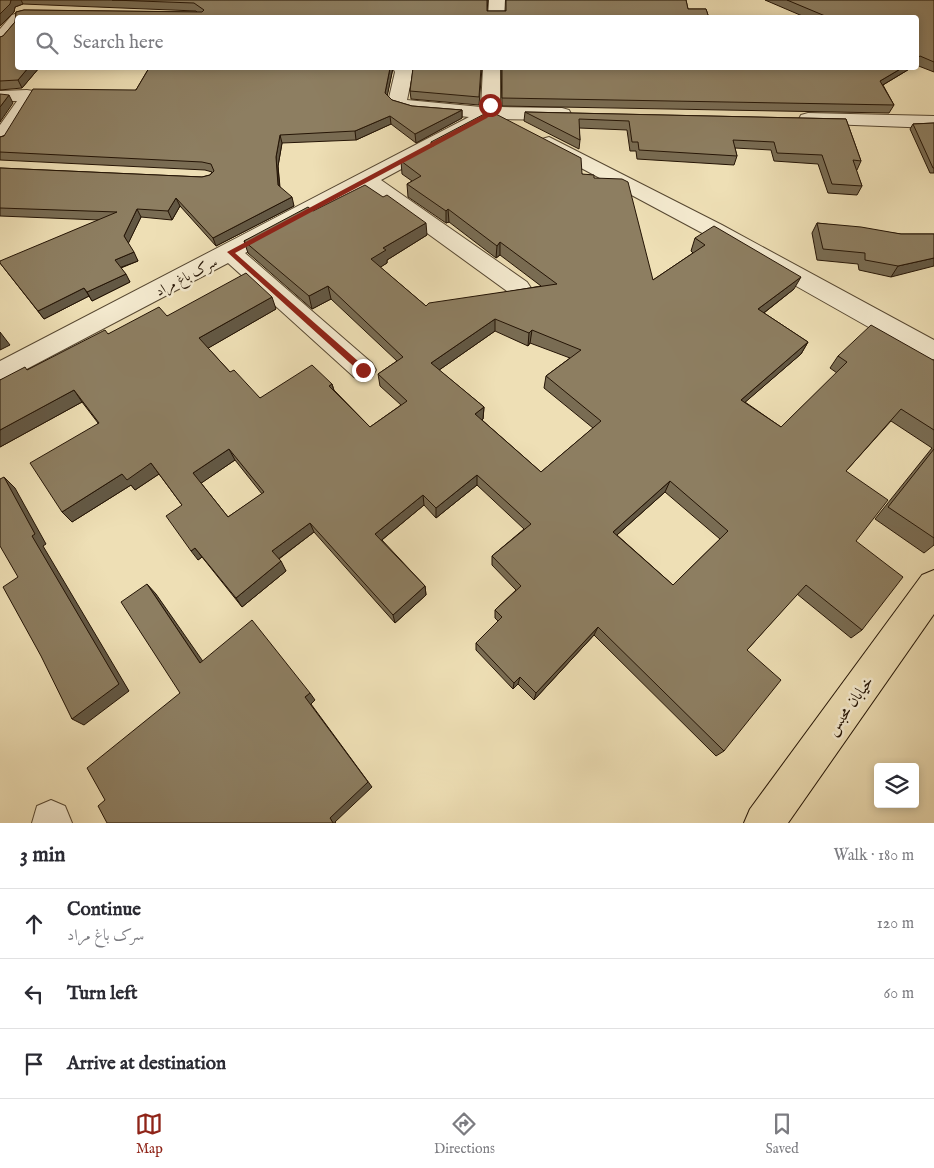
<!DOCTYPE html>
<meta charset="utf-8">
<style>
:root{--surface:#fff;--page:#f7f7f7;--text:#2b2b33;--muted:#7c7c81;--line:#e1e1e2;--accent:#8f2418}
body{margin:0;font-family:"IM FELL English",Amiri,serif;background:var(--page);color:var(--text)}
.controls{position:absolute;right:15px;bottom:15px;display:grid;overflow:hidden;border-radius:5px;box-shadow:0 2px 8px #0003}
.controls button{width:45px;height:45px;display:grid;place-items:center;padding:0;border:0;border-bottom:1px solid var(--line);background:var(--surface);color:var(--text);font:25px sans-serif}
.stop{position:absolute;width:15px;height:15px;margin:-11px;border:4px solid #8f2418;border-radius:50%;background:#fff}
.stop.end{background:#8f2418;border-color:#fff;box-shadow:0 1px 5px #0008}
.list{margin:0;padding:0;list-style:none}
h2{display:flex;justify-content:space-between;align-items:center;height:65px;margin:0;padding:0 20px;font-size:21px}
h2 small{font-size:16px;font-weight:400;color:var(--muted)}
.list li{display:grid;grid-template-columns:32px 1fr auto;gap:15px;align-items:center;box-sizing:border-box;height:70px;padding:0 20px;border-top:1px solid var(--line)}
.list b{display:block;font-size:19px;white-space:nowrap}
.list p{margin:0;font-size:16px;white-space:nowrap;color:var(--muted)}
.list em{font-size:16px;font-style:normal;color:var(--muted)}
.icon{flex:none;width:28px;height:28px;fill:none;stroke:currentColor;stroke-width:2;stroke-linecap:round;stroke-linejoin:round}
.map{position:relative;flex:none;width:934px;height:823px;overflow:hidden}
.search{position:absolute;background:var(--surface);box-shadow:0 2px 8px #0003;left:15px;right:15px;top:15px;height:55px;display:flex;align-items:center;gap:12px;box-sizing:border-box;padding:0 18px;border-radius:5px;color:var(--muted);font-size:19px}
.sheet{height:275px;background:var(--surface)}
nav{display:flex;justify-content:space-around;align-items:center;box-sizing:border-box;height:70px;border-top:1px solid var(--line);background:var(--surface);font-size:14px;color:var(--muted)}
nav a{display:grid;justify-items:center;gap:2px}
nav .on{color:var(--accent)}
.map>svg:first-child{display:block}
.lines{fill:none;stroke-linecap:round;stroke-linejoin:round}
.minor-casing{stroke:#564731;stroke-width:2}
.major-casing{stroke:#241405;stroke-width:2}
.minor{fill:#f4eacf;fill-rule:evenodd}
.major{fill:#eedfb5;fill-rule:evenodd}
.wall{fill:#796c53;stroke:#241405;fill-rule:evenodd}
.shaded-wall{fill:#635844;stroke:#241405}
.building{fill:#8d7e61;stroke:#241405;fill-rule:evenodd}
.route{fill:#8f2418}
.labels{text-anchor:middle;stroke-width:5;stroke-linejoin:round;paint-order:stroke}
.street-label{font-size:14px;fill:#241405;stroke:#f4eacf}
.near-street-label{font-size:16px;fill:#241405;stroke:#f4eacf}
</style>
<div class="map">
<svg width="934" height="823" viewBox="0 0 934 823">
<rect width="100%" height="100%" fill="#eedfb5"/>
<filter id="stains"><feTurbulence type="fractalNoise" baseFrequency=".004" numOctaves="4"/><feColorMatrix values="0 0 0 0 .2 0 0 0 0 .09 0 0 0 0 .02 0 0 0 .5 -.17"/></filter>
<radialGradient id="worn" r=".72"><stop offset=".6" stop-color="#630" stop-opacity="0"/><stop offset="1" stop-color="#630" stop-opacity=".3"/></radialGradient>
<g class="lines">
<defs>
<g id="minor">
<polygon points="489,0 505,0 504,18 488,18"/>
<polygon points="18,13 26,18 18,18 18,29 6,43 0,44 0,29 12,15"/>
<polygon points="393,68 410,68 413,71 407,100 481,107 483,68 500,68 500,107 562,108 569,110 571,114 569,118 562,120 494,119 381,180 527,282 531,288 527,294 519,296 511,294 365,188 245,253 372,363 376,370 372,377 363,380 354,377 228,263 0,383 0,361 469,117 393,109 388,102 395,72"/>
<polygon points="27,90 33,91 36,95 35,101 7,143 0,145 0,125 17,101 0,101 0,91"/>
<polygon points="808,113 934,116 934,128 801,123 799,119 801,115"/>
<polygon points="549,137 722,225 934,340 934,362 925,359 706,235 542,147 539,143 542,139"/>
<polygon points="51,800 65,806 72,823 32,823 37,806"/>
</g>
<polygon id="major" points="934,570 934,614 788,823 744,823 750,809 922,575"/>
</defs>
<use href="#minor" class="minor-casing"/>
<use href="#major" class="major-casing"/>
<use href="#minor" class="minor"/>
<use href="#major" class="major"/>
</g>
<g class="wall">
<polygon points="0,0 488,0 487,11 506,11 506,0 686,0 688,9 706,9 709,18 18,18 18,68 39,68 22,88 0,90 0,37 3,36 15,22 16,12 24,10 197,12 196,11 23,4 15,7 14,12 0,26"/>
<polygon points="765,0 934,0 934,72 916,65 916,18 807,18"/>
<polygon points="149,68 393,68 387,95 392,100 412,106 462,110 462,118 416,143 391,124 356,140 282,143 278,166 280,187 294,206 216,246 180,206 172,220 141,217 128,243 138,261 121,268 130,282 92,301 89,296 44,319 0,263 99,220 0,216 0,168 202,177 210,175 212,172 205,170 0,160 0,137 136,90"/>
<polygon points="412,68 482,68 479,105 411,99 410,91 413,69"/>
<polygon points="501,68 911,68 883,85 894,105 889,113 502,106"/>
<polygon points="525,112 846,119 861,161 857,170 856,170 862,186 857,195 828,193 818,164 774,161 771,150 735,148 737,156 734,165 637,159 636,151 630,151 627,130 579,128 580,140 579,149 524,121"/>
<polygon points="934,123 934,173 930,173 910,129 913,124"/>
<path d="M 431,142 L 582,174 L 594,178 L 653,280 L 693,253 L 691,251 L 695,238 L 794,289 L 764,313 L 808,342 L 801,354 L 745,402 L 781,427 L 837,373 L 830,368 L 838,356 L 934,360 L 934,545 L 924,553 L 875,519 L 932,448 L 891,421 L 846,471 L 856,541 L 862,630 L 851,638 L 797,594 L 747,650 L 724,751 L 716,756 L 594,635 L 534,700 L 518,684 L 513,689 L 476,650 L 476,643 L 498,621 L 495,618 L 495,610 L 516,590 L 492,565 L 492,556 L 524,529 L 477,485 L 436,518 L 424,505 L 382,540 L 425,586 L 426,595 L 395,623 L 314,532 L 279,559 L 286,571 L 242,607 L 202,557 L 198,560 L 182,505 L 159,474 L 135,490 L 131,485 L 72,522 L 98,423 L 82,402 L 0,447 L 0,380 L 27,370 L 108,334 L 167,316 L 276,309 L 208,348 L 230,372 L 260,398 L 332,384 L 334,390 L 370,427 L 401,405 L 380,386 L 378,374 L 397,361 L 331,299 L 312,309 L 248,253 L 244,241 L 313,211 L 427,235 L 387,260 L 387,263 L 380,267 L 426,306 L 541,286 L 500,255 L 496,258 L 449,222 L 446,223 L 408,197 L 407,184 L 412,181 L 402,174 L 401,161 L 431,147 ZM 495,331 L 528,346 L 530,343 L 570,358 L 546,376 L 544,388 L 593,428 L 541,472 L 482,420 L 483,419 L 484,407 L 439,370 ZM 235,460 L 262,494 L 228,517 L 201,483 ZM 665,492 L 720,539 L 673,585 L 617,535 Z"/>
<polygon points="817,223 901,234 934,234 891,277 859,270 858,264 817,260 812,233"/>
</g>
<g class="shaded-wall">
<polygon points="11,0 21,0 23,4 15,7 14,12 0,26 0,14"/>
<polygon points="28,68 39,68 22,88 18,80"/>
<polygon points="390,68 393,68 386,102 385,93"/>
<polygon points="902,68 911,68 876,89 880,81"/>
<polygon points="9,95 13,103 0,122 0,107"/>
<polygon points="462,110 462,118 416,143 415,134"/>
<polygon points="390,116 391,124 356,140 355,131"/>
<polygon points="280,135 282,143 278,166 280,194 278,185 276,157"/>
<polygon points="292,197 294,206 216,246 213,238"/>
<polygon points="176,198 180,206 172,220 168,211"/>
<polygon points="137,209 141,217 128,244 124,236"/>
<polygon points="448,209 449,222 446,223 446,211"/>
<polygon points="426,223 427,235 387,260 387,263 373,272 371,259 383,248"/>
<polygon points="500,242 500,255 496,258 497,246"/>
<polygon points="134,252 138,261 119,268 115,260"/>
<polygon points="934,258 934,266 891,277 898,266"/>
<polygon points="126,274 130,282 92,301 87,292"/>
<polygon points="801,277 794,289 752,322 758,309"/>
<polygon points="328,286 331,299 312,309 309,296"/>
<polygon points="84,288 89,296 44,319 38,311"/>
<polygon points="272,297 276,309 205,350 199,338"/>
<polygon points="495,319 495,331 432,375 431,363"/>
<polygon points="532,330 530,343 528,346 529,333"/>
<polygon points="0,332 10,345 0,350"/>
<polygon points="808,342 801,354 735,411 741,400"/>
<polygon points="332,384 335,395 329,386"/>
<polygon points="74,390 82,402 0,447 0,430"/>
<polygon points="484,407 483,419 475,425 475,414"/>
<polygon points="229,449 235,460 200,484 193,473"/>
<polygon points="151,463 159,474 135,490 131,485 72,522 62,512 122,474"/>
<polygon points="477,475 477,485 436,518 436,508"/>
<polygon points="4,477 15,488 46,544 43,546 129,691 84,725 72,719 32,536"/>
<polygon points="670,481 665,492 609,542 613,532"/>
<polygon points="423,495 424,505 378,543 375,534"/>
<polygon points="310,523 314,532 277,560 272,551"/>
<polygon points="195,548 202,557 198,560 191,551"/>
<polygon points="281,561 286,571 242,607 236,598"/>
<polygon points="147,584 156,594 209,670 200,663"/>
<polygon points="425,586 426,595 395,623 393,615"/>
<polygon points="598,627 594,635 534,700 536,693"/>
<polygon points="520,677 518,684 513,689 514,683"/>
<polygon points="310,693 315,700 311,704 372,787 335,822 336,823 333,823 330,818 305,697"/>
</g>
<g class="building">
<polygon points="0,0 11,0 10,4 0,14"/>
<polygon points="112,0 487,0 487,11 506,11 506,0 686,0 688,9 706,9 709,18 18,18 18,68 28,68 18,80 0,81 0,37 3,36 15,22 16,12 24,10 202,12 204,10 194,3"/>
<polygon points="787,0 934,0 934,62 920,56 916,59 916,18 830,18"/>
<polygon points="149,68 390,68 385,93 392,100 412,106 462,110 415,134 390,116 355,131 280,135 276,157 278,185 292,197 213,238 176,198 168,211 137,209 124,236 134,252 115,260 126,274 87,292 84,288 38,311 0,263 0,261 117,212 0,208 0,168 202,177 210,175 214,171 211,164 202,162 0,152 0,137 4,136 33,89 136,90"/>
<polygon points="413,68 481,68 479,97 410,91"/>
<polygon points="502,68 902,68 880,81 894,105 502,98"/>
<polygon points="0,94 9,95 0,107"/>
<path d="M 490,111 L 581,158 L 582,174 L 594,175 L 594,178 L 622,179 L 628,182 L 653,280 L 705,245 L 695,238 L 714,226 L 801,277 L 758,309 L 808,342 L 741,400 L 781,427 L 847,362 L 838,356 L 871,325 L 933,360 L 934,360 L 934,430 L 901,409 L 846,471 L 888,500 L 856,541 L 903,577 L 862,630 L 806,585 L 747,650 L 781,680 L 724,751 L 598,627 L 536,693 L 520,677 L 514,683 L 476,643 L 502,617 L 495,610 L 521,586 L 492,556 L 531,524 L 477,475 L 436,508 L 423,495 L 375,534 L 425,586 L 393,615 L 310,523 L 272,551 L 281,561 L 236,598 L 195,548 L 191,551 L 166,516 L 182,505 L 151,463 L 127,480 L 122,474 L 62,512 L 30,463 L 99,423 L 74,390 L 0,430 L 0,380 L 25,367 L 27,370 L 105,330 L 108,334 L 159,307 L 167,316 L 246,273 L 272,297 L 199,338 L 230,372 L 234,370 L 260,398 L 312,365 L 332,384 L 329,386 L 370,427 L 407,401 L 378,374 L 403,357 L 328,286 L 309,296 L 244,241 L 308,207 L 313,211 L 365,185 L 383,197 L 387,195 L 426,223 L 383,248 L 386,250 L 371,259 L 426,306 L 429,303 L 557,284 L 500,242 L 497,246 L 448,209 L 446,211 L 407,184 L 421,176 L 401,161 L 435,145 L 431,142 ZM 495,319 L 529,333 L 532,330 L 581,350 L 546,376 L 601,421 L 541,472 L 475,414 L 484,407 L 431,363 ZM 229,449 L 264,492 L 228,517 L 193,473 ZM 670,481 L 728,531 L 673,585 L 613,532 Z"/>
<polygon points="525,112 846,119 861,161 853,160 862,186 832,184 822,155 777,153 774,142 733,140 737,156 639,150 638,142 632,142 629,121 579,119 580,140"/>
<polygon points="934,123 934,168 933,168 913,124"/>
<polygon points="817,223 861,227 901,234 934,234 934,258 898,266 865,260 865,253 823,249"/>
<polygon points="934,449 934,538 888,507"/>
<polygon points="4,477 35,534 32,536 119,684 72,719 41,656 3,587 18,577 0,546 0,479"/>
<polygon points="147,584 200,663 252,620 310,693 305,697 368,782 330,818 333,823 107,823 98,806 105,800 87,768 180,693 121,602"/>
</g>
<polygon class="route" points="490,104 493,105 492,113 487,118 235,253 366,368 366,372 360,372 227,252 483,115"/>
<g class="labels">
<g class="street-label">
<text transform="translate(186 276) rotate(-28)" y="5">سرک باغ مراد</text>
</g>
<g class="near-street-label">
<text transform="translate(849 705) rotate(-54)" y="6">خیابان محبس</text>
</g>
</g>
<rect width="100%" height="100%" filter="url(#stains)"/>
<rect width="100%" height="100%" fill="url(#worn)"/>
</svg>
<div class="controls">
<button><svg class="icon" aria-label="layers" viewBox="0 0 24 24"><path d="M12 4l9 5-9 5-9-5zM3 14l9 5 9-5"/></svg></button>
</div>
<div class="stop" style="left:490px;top:105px"></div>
<div class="stop end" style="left:363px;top:370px"></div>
<div class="search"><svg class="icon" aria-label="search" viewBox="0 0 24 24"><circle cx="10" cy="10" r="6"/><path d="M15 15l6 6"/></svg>Search here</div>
</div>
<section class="sheet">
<h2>3 min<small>Walk · 180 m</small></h2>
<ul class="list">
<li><svg class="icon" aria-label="ahead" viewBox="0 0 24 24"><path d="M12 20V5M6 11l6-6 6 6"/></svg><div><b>Continue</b><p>سرک باغ مراد</p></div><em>120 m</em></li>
<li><svg class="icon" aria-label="left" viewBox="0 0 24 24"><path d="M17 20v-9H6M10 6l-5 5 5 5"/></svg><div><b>Turn left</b></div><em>60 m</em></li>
<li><svg class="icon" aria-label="arrive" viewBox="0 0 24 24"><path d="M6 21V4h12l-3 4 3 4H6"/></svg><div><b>Arrive at destination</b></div></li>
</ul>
</section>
<nav>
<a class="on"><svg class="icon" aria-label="map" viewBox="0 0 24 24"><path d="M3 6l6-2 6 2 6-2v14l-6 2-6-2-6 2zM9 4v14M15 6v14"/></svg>Map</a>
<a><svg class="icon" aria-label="directions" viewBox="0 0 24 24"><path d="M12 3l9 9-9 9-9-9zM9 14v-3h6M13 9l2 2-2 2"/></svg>Directions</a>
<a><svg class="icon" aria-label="saved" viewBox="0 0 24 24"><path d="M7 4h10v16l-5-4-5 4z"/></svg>Saved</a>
</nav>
